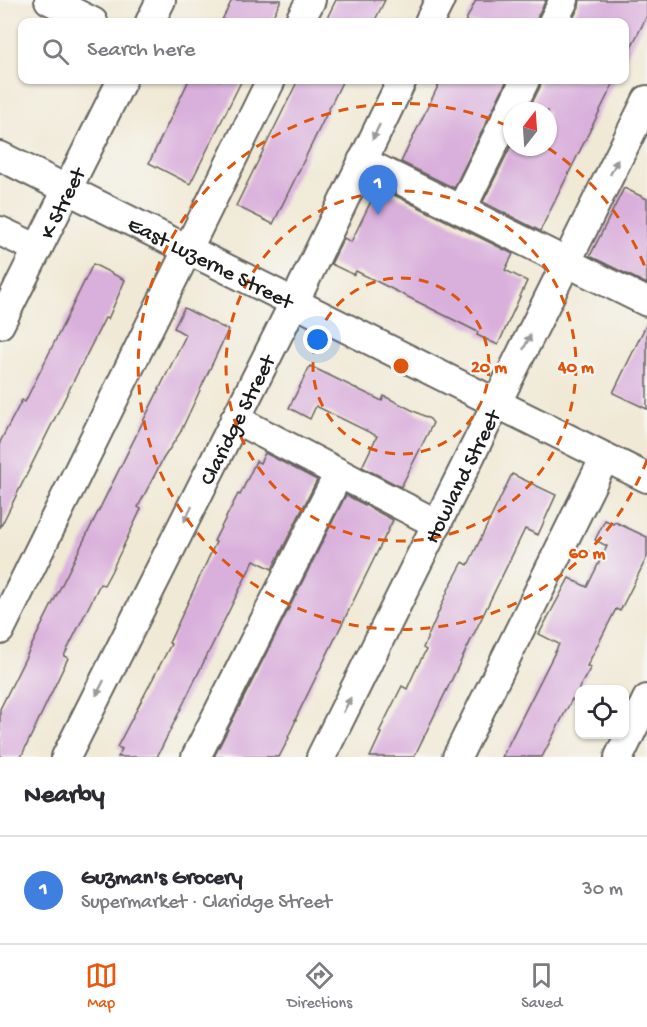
<!DOCTYPE html>
<meta charset="utf-8">
<style>
:root{--surface:#fff;--page:#f7f7f7;--text:#2b2b33;--muted:#7c7c81;--line:#e1e1e2;--accent:#ea580c}
body{margin:0;font-family:"Gochi Hand",sans-serif;background:var(--page);color:var(--text)}
.controls{position:absolute;right:18px;bottom:18px;display:grid;overflow:hidden;border-radius:12px;box-shadow:0 2px 4px #0004}
.controls button{width:54px;height:54px;display:grid;place-items:center;padding:0;border:0;border-bottom:2px solid var(--line);background:var(--surface);color:var(--text);font:30px sans-serif}
.compass{position:absolute;left:503px;top:102px;width:54px;height:54px;border-radius:50%;background:var(--surface);box-shadow:0 2px 4px #0004;rotate:17deg}
.you{position:absolute;left:318px;top:340px;width:21px;height:21px;margin:-15px;border:4px solid #fff;border-radius:50%;background:#1a73e8;box-shadow:0 0 0 9px #1a73e833}
.badge{display:grid;place-items:center;width:39px;height:39px;border-radius:50%;background:var(--accent);color:#fff;font-size:20px;font-weight:700}
.pin{position:absolute;translate:-50% -50px;filter:drop-shadow(0 2px 3px #0008)}
.pin::after{content:'';position:absolute;top:32px;width:21px;height:18px;background:inherit;clip-path:polygon(0 0,100% 0,50% 100%)}
.list{margin:0;padding:0;list-style:none}
h2{display:flex;justify-content:space-between;align-items:center;height:78px;margin:0;padding:0 24px;font-size:26px}
h2 small{font-size:20px;font-weight:400;color:var(--muted)}
.list li{display:grid;grid-template-columns:39px 1fr auto;gap:18px;align-items:center;box-sizing:border-box;height:108px;padding:0 24px;border-top:2px solid var(--line)}
.list b{display:block;font-size:22px;white-space:nowrap}
.list p{margin:0;font-size:20px;white-space:nowrap;color:var(--muted)}
.list em{font-size:20px;font-style:normal;color:var(--muted)}
.icon{flex:none;width:33px;height:33px;fill:none;stroke:currentColor;stroke-width:2;stroke-linecap:round;stroke-linejoin:round}
.map{position:relative;flex:none;width:647px;height:757px;overflow:hidden}
.search{position:absolute;background:var(--surface);box-shadow:0 2px 4px #0004;left:18px;right:18px;top:18px;height:66px;display:flex;align-items:center;gap:15px;box-sizing:border-box;padding:0 21px;border-radius:12px;color:var(--muted);font-size:22px}
.sheet{height:186px;background:var(--surface)}
nav{display:flex;justify-content:space-around;align-items:center;box-sizing:border-box;height:84px;border-top:2px solid var(--line);background:var(--surface);font-size:16px;color:var(--muted)}
nav a{display:grid;justify-items:center;gap:3px}
nav .on{color:var(--accent)}
.map>svg:first-child{display:block}
.building{fill:#d9afdb}
.lines{fill:none;stroke-linecap:round;stroke-linejoin:round}
.minor-casing{stroke:#66645d;stroke-width:32}
.minor{stroke:#fff;stroke-width:28}
.oneway{fill:#999}
.ring{fill:none;stroke:#de560d;stroke-width:3;stroke-dasharray:10 8}
.labels{text-anchor:middle;stroke-width:4.5;stroke-linejoin:round;paint-order:stroke}
.street-label{font-size:22px;fill:#1c1c1c;stroke:#f6f6f2}
.centre{fill:#de560d;stroke:#f6f6f2;stroke-width:3}
.ring-label{font-size:18px;text-anchor:middle;font-weight:bold;fill:#de560d;stroke:#f6f6f2;stroke-width:4.5;stroke-linejoin:round;paint-order:stroke}
</style>
<div class="map">
<svg width="647" height="757" viewBox="0 0 647 757">
<rect width="100%" height="100%" fill="#f6f6f2"/>
<filter id="ink" filterUnits="userSpaceOnUse"><feTurbulence type="fractalNoise" baseFrequency=".0167" numOctaves="2"/><feDisplacementMap in="SourceGraphic" scale="12" xChannelSelector="R" yChannelSelector="G"/><feConvolveMatrix kernelMatrix="1 2 1 2 8 2 1 2 1" color-interpolation-filters="sRGB"/></filter>
<filter id="wash" filterUnits="userSpaceOnUse"><feTurbulence type="fractalNoise" baseFrequency=".008" numOctaves="4" result="noise"/><feDisplacementMap in="SourceGraphic" scale="24" xChannelSelector="R" yChannelSelector="G"/><feGaussianBlur stdDeviation="1.35" result="paint"/><feColorMatrix in="noise" values="0 0 0 0 0 0 0 0 0 0 0 0 0 0 0 0 0 1.4 0 .05"/><feComposite in="paint" operator="in"/></filter>
<g filter="url(#wash)">
<rect width="100%" height="100%" fill="#f0e9d5"/>
<g id="blocks">
<g class="building">
<polygon points="232,0 281,0 270,22 221,22"/>
<polygon points="336,0 385,0 374,22 325,22"/>
<polygon points="476,0 546,0 538,15 537,22 465,22"/>
<polygon points="580,0 647,0 647,16 624,61 624,22 571,22 579,7"/>
<polygon points="189,80 242,80 190,184 149,163"/>
<polygon points="298,80 343,80 273,224 236,206"/>
<polygon points="441,80 507,80 454,188 401,162"/>
<polygon points="541,80 615,80 540,231 483,202 512,144 512,147 548,147 548,111 528,111 540,87"/>
<polygon points="378,187 513,254 505,270 527,281 498,345 477,335 478,332 356,271 354,275 331,264 344,238 351,242"/>
<polygon points="624,188 647,199 647,284 590,256"/>
<polygon points="93,264 125,280 108,319 105,318 0,528 0,442 22,400 25,402"/>
<polygon points="184,308 228,330 180,433 163,459 138,507 141,509 111,572 104,585 100,584 64,656 68,658 21,757 0,757 0,709 186,335 174,328"/>
<polygon points="647,323 647,409 613,393"/>
<polygon points="310,366 382,401 384,396 430,419 433,423 401,487 362,467 377,436 316,406 310,419 289,408"/>
<polygon points="265,453 317,480 272,569 254,560 157,757 118,757 122,749 117,747 171,644 169,643 216,542 214,541 238,494 240,495 256,461 260,463"/>
<polygon points="512,474 556,495 538,535 525,529 414,757 370,757 381,733 379,732 402,686 407,689 416,669 426,650 423,648 449,588 463,562 468,565"/>
<polygon points="346,495 393,520 295,720 296,720 288,737 289,738 279,757 214,757"/>
<polygon points="605,520 613,524 615,522 647,537 647,557 620,611 616,609 587,666 591,667 579,688 579,704 572,699 542,757 502,757 559,644 539,634 569,578 587,587 607,546 595,540"/>
</g>
</g>
</g>
<g filter="url(#ink)">
<use href="#blocks" fill-opacity="0" stroke="#66645d" stroke-width="1.5"/>
<g class="lines">
<defs>
<g id="minor">
<polyline points="49,0 93,22"/>
<polyline points="150,22 161,0"/>
<polyline points="299,22 311,0"/>
<polyline points="429,22 440,0"/>
<polyline points="553,22 564,0"/>
<path id="s1" d="M 0,156 L 647,478"/>
<polyline points="362,161 647,302"/>
<polyline points="461,210 525,80"/>
<polyline points="0,231 38,249"/>
<path id="s2" d="M 0,324 L 122,80"/>
<polyline points="235,419 437,524"/>
<polyline points="0,630 271,80"/>
<path id="s3" d="M 66,757 L 294,303 L 402,80"/>
<polyline points="196,757 339,473"/>
<path id="s4" d="M 321,757 L 647,100"/>
<polyline points="457,757 605,457"/>
<polyline points="619,757 647,699"/>
</g>
</defs>
<use href="#minor" class="minor-casing"/>
<use href="#minor" class="minor"/>
</g>
<defs><path id="oneway-solid" d="M-6-.8H1V-3.2L6.5 0L1 3.2V.8H-6Z" transform="scale(1.5)"/></defs>
<g class="oneway">
<use href="#oneway-solid" transform="translate(376 132) rotate(116)"/>
<use href="#oneway-solid" transform="translate(614 167) rotate(-64)"/>
<use href="#oneway-solid" transform="translate(527 342) rotate(-64)"/>
<use href="#oneway-solid" transform="translate(188 514) rotate(117)"/>
<use href="#oneway-solid" transform="translate(100 688) rotate(117)"/>
<use href="#oneway-solid" transform="translate(347 705) rotate(-64)"/>
</g>
</g>
<g class="ring">
<circle cx="401" cy="366" r="88"/>
<circle cx="401" cy="366" r="175"/>
<path d="M647 460A263 263 0 1 1 510 127M548 148A263 263 0 0 1 647 272"/>
</g>
<g class="labels">
<g class="street-label">
<text dy="8" stroke="none"><textPath href="#s2" startOffset="136">K Street</textPath></text>
<text dy="8" stroke="none"><textPath href="#s1" startOffset="236">East Luzerne Street</textPath></text>
<text dy="8" stroke="none"><textPath href="#s3" startOffset="378">Claridge Street</textPath></text>
<text dy="8" stroke="none"><textPath href="#s4" startOffset="314">Howland Street</textPath></text>
</g>
</g>
<circle cx="401" cy="366" r="9" class="centre"/>
<g class="ring-label">
<text x="489" y="372">20 m</text>
<text x="576" y="372">40 m</text>
<text x="587" y="558">60 m</text>
</g>
</svg>
<div class="controls">
<button><svg class="icon" aria-label="locate" viewBox="0 0 24 24"><circle cx="12" cy="12" r="6"/><path d="M12 2v4M12 18v4M2 12h4M18 12h4"/></svg></button>
</div>
<svg class="compass" viewBox="-18 -18 36 36"><path d="M0-13l5 13h-10z" fill="#e53935"/><path d="M0 13l5-13h-10z" fill="#7c7c81"/></svg>
<div class="you"></div>
<div class="pin badge" style="left:378px;top:215px;background:#3f7fe0">1</div>
<div class="search"><svg class="icon" aria-label="search" viewBox="0 0 24 24"><circle cx="10" cy="10" r="6"/><path d="M15 15l6 6"/></svg>Search here</div>
</div>
<section class="sheet">
<h2>Nearby<small></small></h2>
<ul class="list">
<li><span class="badge" style="background:#3f7fe0">1</span><div><b>Guzman's Grocery</b><p>Supermarket · Claridge Street</p></div><em>30 m</em></li>
</ul>
</section>
<nav>
<a class="on"><svg class="icon" aria-label="map" viewBox="0 0 24 24"><path d="M3 6l6-2 6 2 6-2v14l-6 2-6-2-6 2zM9 4v14M15 6v14"/></svg>Map</a>
<a><svg class="icon" aria-label="directions" viewBox="0 0 24 24"><path d="M12 3l9 9-9 9-9-9zM9 14v-3h6M13 9l2 2-2 2"/></svg>Directions</a>
<a><svg class="icon" aria-label="saved" viewBox="0 0 24 24"><path d="M7 4h10v16l-5-4-5 4z"/></svg>Saved</a>
</nav>
